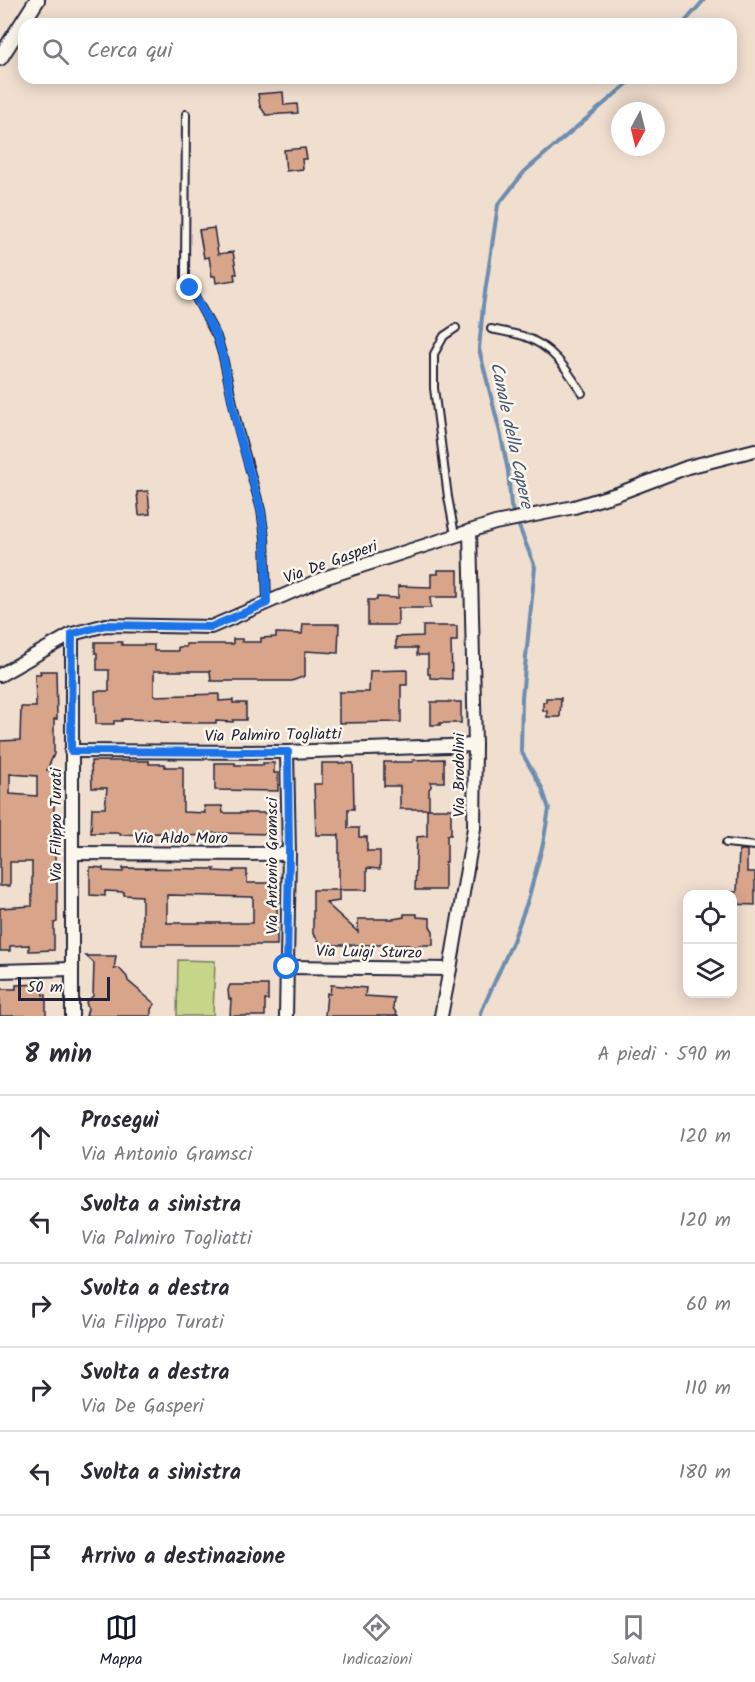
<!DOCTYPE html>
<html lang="it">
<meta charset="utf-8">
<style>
:root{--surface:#fff;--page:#f7f7f7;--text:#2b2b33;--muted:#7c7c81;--line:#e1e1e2;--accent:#111827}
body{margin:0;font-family:Kalam,sans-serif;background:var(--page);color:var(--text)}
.controls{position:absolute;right:18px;bottom:18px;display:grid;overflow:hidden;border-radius:12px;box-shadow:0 3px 15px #0003}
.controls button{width:54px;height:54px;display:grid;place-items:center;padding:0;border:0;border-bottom:2px solid var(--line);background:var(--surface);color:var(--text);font:30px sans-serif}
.compass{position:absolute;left:611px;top:102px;width:54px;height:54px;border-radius:50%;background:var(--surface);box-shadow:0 3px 15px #0003;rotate:187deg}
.scale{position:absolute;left:18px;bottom:15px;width:92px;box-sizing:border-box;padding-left:6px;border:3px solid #22223b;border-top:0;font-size:16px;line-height:21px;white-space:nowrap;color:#22223b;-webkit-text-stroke:4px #fbf7ec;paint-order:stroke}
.stop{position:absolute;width:18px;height:18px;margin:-14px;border:4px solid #1a73e8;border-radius:50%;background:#fff}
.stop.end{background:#1a73e8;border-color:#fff;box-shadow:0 2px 6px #0008}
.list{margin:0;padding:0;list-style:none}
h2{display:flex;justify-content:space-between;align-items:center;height:78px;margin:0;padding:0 24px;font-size:26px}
h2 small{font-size:20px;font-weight:400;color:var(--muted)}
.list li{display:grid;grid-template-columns:39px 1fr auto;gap:18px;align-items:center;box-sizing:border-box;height:84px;padding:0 24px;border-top:2px solid var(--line)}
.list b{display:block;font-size:22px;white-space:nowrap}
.list p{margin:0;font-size:20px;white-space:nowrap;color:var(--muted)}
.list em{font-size:20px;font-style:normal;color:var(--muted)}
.icon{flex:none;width:33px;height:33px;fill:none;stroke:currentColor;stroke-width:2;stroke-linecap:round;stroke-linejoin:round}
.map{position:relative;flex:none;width:755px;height:1016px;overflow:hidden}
.search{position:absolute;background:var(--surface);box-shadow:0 3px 15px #0003;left:18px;right:18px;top:18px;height:66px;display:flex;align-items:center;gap:15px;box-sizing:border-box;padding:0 21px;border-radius:18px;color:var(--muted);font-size:22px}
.sheet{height:582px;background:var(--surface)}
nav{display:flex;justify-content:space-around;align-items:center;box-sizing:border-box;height:84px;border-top:2px solid var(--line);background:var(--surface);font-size:16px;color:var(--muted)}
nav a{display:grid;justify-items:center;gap:3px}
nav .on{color:var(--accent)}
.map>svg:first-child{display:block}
.park{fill:#c7d588;stroke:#747c62;stroke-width:1.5}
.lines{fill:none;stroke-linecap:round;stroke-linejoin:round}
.stream{stroke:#6c8daf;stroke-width:4}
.building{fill:#d8a58b;stroke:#22223b;stroke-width:1.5;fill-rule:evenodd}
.service-casing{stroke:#22223b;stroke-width:10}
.minor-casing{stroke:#22223b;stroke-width:16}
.tertiary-casing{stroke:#22223b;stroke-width:18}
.service{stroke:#fbf7ec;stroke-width:6}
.minor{stroke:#fbf7ec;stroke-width:12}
.tertiary{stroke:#fbf7ec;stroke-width:14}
.route{stroke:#1a73e8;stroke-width:8}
.labels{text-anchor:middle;stroke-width:5;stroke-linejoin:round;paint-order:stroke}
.street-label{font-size:16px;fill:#22223b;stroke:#fbf7ec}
.water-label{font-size:18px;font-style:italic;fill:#475775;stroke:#fbf7ec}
</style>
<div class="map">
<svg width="755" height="1016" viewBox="0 0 755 1016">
<rect width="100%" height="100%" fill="#f0decf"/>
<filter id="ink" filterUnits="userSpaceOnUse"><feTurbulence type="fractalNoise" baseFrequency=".0167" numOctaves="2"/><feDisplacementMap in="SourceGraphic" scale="12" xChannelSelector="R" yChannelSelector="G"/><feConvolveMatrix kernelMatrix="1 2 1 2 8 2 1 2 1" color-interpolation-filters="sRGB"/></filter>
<g filter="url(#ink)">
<polygon class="park" points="178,960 215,961 213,1016 177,1016"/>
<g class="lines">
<g class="stream">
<polyline points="683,24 704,0"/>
<polyline points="481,1016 481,1012 513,941 528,900 543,844 549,809 542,788 521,751 522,697 535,567 511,506 508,471 501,436 479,349 483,306 498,205 525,171 634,78"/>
</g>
</g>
<g class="building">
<polygon points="283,92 284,105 297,104 298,113 266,115 260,106 258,94"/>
<polygon points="305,148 307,159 302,159 303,169 286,171 284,150"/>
<polygon points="214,228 218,254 233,252 237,274 234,274 235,280 216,283 215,276 212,276 209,257 204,258 199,230"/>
<polygon points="148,491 150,514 139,515 137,492"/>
<polygon points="438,570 458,570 458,597 430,597 431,608 398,608 398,625 368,625 368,600 377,600 377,597 398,598 398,586 431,587 431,574 438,574"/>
<polygon points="303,624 339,624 338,653 305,651 305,676 292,681 211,681 210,671 154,671 154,696 219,694 219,701 233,700 233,703 246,703 246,720 233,720 233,722 216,721 216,723 184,723 161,722 161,720 122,719 122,721 114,721 114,724 96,724 95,691 109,691 109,670 97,670 97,653 95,653 95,642 122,642 122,645 154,645 154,651 178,651 178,647 186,647 186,644 233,644 233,639 242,639 242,642 261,642 261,638 276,637 276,633 302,634"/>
<polygon points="423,626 457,626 457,641 451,641 452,679 430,678 430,674 428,674 428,655 417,655 417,648 396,648 396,637 423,636"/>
<polygon points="407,670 407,685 401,685 401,722 339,723 339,692 369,692 370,671"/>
<path d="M 40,671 L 56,671 L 57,719 L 54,719 L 54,754 L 47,770 L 57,770 L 57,799 L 54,799 L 54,847 L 55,847 L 55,866 L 59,865 L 58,875 L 57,875 L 57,922 L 54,923 L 54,950 L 29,951 L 29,945 L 10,946 L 10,951 L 0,951 L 0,908 L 32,906 L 32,862 L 10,862 L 10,886 L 0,886 L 0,741 L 20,740 L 21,707 L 36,707 L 35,674 L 41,674 ZM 10,774 L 37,776 L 37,796 L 10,794 Z"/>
<polygon points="546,698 561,698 560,717 547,717 547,711 543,711 543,702 546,702"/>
<polygon points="431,702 461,702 461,723 440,723 440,725 431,725"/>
<polygon points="444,759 444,782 431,782 431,787 429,789 429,809 400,809 400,786 384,786 384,762 413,762 413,760"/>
<polygon points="91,761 149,761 149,764 165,764 165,767 183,767 183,812 205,813 204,806 222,806 223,813 272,813 272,834 206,833 206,835 187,836 187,834 160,833 120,835 120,833 91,833 92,808 105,808 107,788 92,788"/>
<polygon points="215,763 235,763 235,765 263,765 263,763 274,763 274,773 278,773 278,791 215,790"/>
<polygon points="322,763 353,763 354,809 348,809 348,828 359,828 359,837 367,837 367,851 380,851 380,869 367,868 367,890 339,890 339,835 316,835 314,784 322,784"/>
<polygon points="427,809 451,809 451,835 447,835 447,862 445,862 445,890 415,890 417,837 427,836"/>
<polygon points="739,850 747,850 747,872 755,872 755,905 732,904 732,892 737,892"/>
<path d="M 90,867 L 103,868 L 103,871 L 123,872 L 123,868 L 215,869 L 214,871 L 234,872 L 234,870 L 247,870 L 247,883 L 277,883 L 277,945 L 142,945 L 142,896 L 124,895 L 124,892 L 105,891 L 105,896 L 90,895 ZM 167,895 L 253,897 L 253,923 L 167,923 Z"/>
<polygon points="313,890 339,890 339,901 326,903 358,932 358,919 393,919 404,917 404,914 417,914 417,917 430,918 430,926 433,931 433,945 419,945 419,947 409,947 409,945 322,945 313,934"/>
<polygon points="86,956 116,956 114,969 119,968 127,977 128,981 155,1004 151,1009 151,1016 86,1016 88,1009 86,1002 93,996 94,963"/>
<polygon points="43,984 43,995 46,995 46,1016 0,1016 0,989 16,989 16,985"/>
<polygon points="230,985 268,985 268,1000 265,1000 265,1016 230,1016 231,999 229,999 228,990"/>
<polygon points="331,985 366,988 365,996 394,998 393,1008 398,1016 325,1016 327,993 330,994"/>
</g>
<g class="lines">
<defs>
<g id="service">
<polyline points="186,114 185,278 217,337 223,357 239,431 261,510 265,538 267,602"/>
<path d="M 491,329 C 501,331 512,333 523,336 C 551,345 567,369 582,393"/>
<polyline points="455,535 448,497 434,388 434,354 444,336 456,328"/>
<polyline points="726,843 755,846"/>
</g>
<g id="minor">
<polyline points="72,634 72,1016"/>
<polyline points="0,675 72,634 106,625 211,627 324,578 495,523 574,507 617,494 688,467 755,450"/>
<polyline points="71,751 287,752 475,745"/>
<polyline points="72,853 289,854"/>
<polyline points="287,967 450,969"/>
<polyline points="0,971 71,969"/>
<polyline points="286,1016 289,854 287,752"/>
<polyline points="441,1016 450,969 474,828 475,745 470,531"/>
</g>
<polyline id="tertiary" points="0,58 37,0"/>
</defs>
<use href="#service" class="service-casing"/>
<use href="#minor" class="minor-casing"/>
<use href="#tertiary" class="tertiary-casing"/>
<use href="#service" class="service"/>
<use href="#minor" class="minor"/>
<use href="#tertiary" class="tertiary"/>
</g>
</g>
<g class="lines" filter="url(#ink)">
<polyline class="route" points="190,288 217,337 223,357 238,431 261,510 265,538 267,603 211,627 106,625 72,634 71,751 288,752 289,854 287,967"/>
</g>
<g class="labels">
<g class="street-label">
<text transform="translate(330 561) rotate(-20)" y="6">Via De Gasperi</text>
<text transform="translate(273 734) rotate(-1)" y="6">Via Palmiro Togliatti</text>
<text transform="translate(458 775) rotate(-90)" y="6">Via Brodolini</text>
<text transform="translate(55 825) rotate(-90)" y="6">Via Filippo Turati</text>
<text x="181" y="843">Via Aldo Moro</text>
<text transform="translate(271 866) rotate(-90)" y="6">Via Antonio Gramsci</text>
<text transform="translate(369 951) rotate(1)" y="6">Via Luigi Sturzo</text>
</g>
<g class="water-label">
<text transform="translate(512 435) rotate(78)" y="6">Canale della Capere</text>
</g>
</g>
</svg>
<div class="controls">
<button><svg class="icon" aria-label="locate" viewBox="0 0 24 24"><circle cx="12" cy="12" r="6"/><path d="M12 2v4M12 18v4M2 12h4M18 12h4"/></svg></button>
<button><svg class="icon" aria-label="layers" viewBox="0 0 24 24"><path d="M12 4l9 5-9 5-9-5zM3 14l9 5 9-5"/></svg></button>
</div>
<svg class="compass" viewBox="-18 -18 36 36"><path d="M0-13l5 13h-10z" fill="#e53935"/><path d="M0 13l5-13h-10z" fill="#7c7c81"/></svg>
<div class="scale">50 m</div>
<div class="stop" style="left:287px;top:967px"></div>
<div class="stop end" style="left:190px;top:288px"></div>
<div class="search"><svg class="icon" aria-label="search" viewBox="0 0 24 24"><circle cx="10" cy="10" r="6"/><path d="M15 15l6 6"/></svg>Cerca qui</div>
</div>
<section class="sheet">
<h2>8 min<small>A piedi · 590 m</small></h2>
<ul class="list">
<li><svg class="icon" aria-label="ahead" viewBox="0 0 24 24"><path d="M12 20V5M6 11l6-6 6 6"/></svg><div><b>Prosegui</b><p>Via Antonio Gramsci</p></div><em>120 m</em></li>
<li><svg class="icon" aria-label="left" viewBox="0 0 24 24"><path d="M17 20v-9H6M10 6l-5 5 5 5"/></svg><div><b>Svolta a sinistra</b><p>Via Palmiro Togliatti</p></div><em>120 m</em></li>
<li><svg class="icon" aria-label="right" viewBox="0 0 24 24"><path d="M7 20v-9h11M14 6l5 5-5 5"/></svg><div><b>Svolta a destra</b><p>Via Filippo Turati</p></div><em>60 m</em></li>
<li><svg class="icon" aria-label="right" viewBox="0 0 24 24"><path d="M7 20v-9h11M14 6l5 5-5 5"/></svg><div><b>Svolta a destra</b><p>Via De Gasperi</p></div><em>110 m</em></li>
<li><svg class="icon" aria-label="left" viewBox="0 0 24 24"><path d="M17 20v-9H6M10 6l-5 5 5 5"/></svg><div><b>Svolta a sinistra</b></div><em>180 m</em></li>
<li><svg class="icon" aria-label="arrive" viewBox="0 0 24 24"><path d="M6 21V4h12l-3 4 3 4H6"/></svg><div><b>Arrivo a destinazione</b></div></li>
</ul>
</section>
<nav>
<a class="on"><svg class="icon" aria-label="map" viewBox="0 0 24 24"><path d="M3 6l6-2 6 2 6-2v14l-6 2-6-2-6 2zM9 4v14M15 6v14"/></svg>Mappa</a>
<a><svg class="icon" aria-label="directions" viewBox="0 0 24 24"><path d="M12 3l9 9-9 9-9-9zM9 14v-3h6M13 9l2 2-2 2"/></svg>Indicazioni</a>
<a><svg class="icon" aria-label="saved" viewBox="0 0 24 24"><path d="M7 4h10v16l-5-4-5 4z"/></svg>Salvati</a>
</nav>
